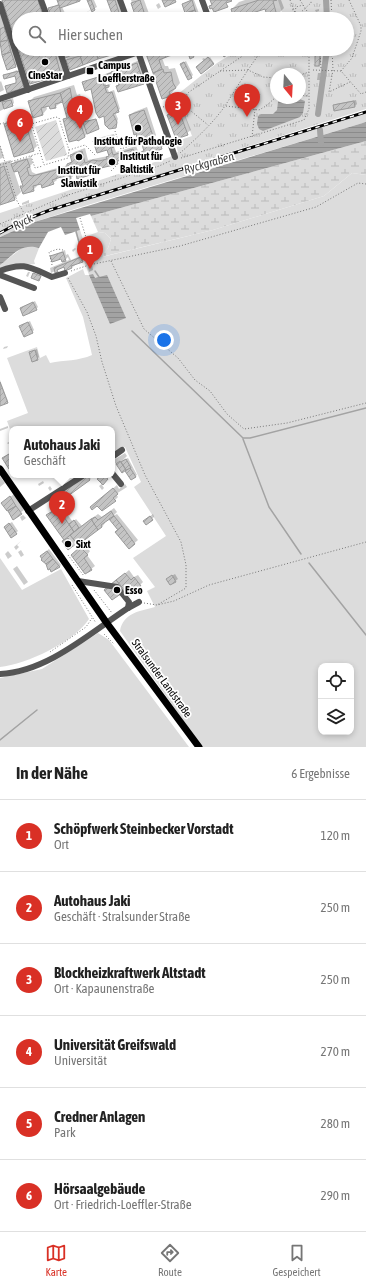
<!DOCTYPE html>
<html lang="de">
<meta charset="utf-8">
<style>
:root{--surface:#fff;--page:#f2f2f2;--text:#222;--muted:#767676;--line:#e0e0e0;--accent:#d93025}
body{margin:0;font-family:"Asap Condensed",sans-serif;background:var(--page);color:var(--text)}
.controls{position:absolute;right:12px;bottom:12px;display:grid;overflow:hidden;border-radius:8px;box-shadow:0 2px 6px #0003}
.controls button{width:36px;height:36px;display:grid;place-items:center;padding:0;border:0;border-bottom:1px solid var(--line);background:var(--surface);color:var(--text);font:20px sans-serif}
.compass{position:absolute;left:270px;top:68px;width:36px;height:36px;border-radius:50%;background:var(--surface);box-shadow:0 2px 6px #0003;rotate:162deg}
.you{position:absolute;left:164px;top:340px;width:14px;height:14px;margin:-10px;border:3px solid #fff;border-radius:50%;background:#1a73e8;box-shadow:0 0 0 6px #1a73e833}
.badge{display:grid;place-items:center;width:26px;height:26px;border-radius:50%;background:var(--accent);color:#fff;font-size:13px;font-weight:700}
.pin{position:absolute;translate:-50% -33px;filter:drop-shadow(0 1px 2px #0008)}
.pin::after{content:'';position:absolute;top:21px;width:14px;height:12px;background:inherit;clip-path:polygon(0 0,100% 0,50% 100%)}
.popup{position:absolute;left:9px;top:426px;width:106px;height:52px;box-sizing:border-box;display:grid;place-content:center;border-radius:8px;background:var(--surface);filter:drop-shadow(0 1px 3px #0005);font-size:13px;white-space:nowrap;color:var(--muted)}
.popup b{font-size:15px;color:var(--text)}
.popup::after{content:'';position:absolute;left:50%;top:100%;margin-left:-8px;border:8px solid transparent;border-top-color:var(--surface)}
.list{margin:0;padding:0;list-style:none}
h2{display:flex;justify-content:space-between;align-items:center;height:52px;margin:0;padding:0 16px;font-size:17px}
h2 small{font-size:13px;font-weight:400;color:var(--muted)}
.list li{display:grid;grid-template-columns:26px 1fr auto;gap:12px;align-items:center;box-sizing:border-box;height:72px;padding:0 16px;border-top:1px solid var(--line)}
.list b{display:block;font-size:15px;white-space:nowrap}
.list p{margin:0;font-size:13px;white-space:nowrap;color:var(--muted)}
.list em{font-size:13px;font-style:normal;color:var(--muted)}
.icon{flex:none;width:22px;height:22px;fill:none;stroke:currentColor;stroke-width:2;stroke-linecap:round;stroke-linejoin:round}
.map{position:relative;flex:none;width:366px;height:747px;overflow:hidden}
.search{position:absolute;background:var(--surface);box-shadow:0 2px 6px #0003;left:12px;right:12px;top:12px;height:44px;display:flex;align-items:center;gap:10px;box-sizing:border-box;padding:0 14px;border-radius:22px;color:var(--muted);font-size:15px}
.sheet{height:484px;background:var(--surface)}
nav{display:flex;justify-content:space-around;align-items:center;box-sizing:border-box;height:56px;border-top:1px solid var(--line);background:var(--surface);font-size:11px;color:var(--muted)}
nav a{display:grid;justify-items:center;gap:2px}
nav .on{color:var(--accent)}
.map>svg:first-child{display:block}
.grass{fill:#dcdcdc;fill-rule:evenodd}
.wetland{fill:url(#wetland-marsh)}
.park{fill:url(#park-tufts);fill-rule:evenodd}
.garden{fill:url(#garden-furrows)}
.water{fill:url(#water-rules)}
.shadow{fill:#0003}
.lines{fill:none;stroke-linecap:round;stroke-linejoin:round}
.stream{stroke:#a3a3a3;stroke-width:1.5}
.canal{stroke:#a3a3a3;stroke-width:6}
.building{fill:url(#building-hatch);stroke:#999}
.path{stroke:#777;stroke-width:1;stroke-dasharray:1 2;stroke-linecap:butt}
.minor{stroke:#555;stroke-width:6}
.major{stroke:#000;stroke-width:7}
.rail-casing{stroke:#000;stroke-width:3}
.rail{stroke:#fff;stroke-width:1.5;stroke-dasharray:4.5;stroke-linecap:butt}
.poi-dot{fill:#000;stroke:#fff;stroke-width:1.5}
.labels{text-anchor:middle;stroke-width:3.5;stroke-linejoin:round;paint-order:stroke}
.poi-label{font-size:11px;font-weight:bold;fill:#000;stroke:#fff;text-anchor:start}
.street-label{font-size:11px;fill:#000;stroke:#fff}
.water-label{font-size:12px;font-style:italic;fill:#444;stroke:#fff}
</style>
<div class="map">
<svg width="366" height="747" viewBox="0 0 366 747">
<defs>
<pattern id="wetland-marsh" width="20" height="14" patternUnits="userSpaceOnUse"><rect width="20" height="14" fill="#dcdcdc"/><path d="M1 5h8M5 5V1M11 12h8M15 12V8" fill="none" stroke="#bbb"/></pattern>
<pattern id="park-tufts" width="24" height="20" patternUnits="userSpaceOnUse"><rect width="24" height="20" fill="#dcdcdc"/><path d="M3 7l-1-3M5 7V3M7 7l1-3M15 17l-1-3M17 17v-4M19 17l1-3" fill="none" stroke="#bbb"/></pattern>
<pattern id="garden-furrows" width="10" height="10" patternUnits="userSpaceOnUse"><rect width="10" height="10" fill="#dcdcdc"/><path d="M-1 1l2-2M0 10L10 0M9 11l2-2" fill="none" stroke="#bbb"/></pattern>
<pattern id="water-rules" width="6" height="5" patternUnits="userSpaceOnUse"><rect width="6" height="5" fill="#a3a3a3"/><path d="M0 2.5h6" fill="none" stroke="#8b8b8b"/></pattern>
<pattern id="building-hatch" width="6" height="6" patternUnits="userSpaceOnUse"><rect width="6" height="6" fill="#c4c4c4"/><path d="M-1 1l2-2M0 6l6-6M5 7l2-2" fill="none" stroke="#a7a7a7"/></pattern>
</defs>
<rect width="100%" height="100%" fill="#fff"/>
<g class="grass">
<path d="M 366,113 L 366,122 L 81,207 L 31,223 L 0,237 L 0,235 C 15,224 33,218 50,211 Z"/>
<path d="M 352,173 L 366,175 L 366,747 L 202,747 L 120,631 C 123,613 140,611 155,607 L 147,591 L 155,587 L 133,558 L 166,536 L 134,487 L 141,482 L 125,447 L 112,455 L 112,429 L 45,429 L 44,426 L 36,429 L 18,429 L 17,427 L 10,429 L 7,421 L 28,413 L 7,358 L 37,347 L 40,358 L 46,355 L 50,363 C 64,360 79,361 92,355 L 83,317 L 66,278 L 83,269 L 85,275 L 89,275 L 75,232 L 80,230 L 90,261 L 95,259 L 87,236 L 98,232 L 105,233 L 111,239 L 108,248 L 102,257 L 213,230 L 324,196 ZM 321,666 L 351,666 L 351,732 L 321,732 Z"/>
<polygon points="30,246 39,248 34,261 35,264 23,265 0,269 0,265 22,248"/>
<path d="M 0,558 L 22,590 L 61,569 L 89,619 C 74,642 27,664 0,667 Z"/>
<polygon points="98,633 109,640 189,747 0,747 0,678 42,669"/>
</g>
<polygon class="wetland" points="366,141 366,175 352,173 324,196 213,230 101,257 108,248 111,239 105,233 98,232 91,216"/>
<path class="park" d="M 278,0 L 366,0 L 366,109 L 66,204 L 23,220 L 0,232 L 0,213 L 170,157 L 178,152 L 175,142 L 192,136 L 181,106 L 175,104 L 174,100 L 178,94 L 217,63 L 240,49 L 347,49 L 347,19 L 284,19 ZM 276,74 L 300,74 L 300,98 L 276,98 Z"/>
<polygon class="garden" points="56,120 67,155 46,161 35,127"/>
<g class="water">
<polygon points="282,98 297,98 305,101 303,113 300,117 263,131 259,129 257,124 258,116 261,114 273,114 277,110 278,102"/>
<path d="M 366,122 L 366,141 L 91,216 L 90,214 L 76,218 L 80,230 L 65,235 L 61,227 L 48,232 L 39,248 C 20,243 14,255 0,265 L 0,237 L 31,223 Z"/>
<polygon points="93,274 95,278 107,275 126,318 110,324 89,275"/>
</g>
<g class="shadow">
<polygon points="59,0 80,0 62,7 68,19 53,19 49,9 60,3"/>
<polygon points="88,0 94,0 97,7 85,13 92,9"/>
<polygon points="108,0 117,0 124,19 115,19"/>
<polygon points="131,0 144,0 151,19 138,19"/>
<polygon points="190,0 194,0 201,19 175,19 190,15 183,4"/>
<polygon points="245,0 281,0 284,8 277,15 266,8 257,11 260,19 238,19 232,9 239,2"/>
<polygon points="0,3 20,62 16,66 8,69 0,44"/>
<polygon points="159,3 161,7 158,9 156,5"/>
<polygon points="319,9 319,11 316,12 315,10"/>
<polygon points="20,49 59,49 65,70 61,73 32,83"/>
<polygon points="63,49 77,49 77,55 93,49 125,49 70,68"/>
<polygon points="156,49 193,49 195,54 190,57 185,50 162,58 165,66 168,66 169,69 175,68 180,83 170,95 162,98 147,54"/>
<polygon points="200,49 207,49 208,51 202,55"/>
<polygon points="220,49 234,49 224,56"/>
<polygon points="318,53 321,53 321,63 319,65 316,55"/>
<polygon points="210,57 214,63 201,73 204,61 202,59 204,58 206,60"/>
<polygon points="140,60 147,80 144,83 118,90 117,86 119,84 117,76 105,79 106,85 111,84 107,87 109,92 114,90 120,109 115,112 118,119 115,127 105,115 92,88 83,83"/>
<polygon points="186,61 193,75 191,77 181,64"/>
<polygon points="17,70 23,87 6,86 17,82 15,75 4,76"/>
<polygon points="318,73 321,73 320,80 317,80"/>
<polygon points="1,81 4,90 0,92 0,82"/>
<polygon points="74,85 77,95 80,94 81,97 82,102 79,104 86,122 96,119 99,127 89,132 85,136 64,120 68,116 63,101 55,107 50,105 46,106 47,109 43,114 34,116 29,102 34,97"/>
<polygon points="13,98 14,103 12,105 0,111 0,102"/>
<polygon points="356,100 357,104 355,106 334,106 336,104"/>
<polygon points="147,107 156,135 153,139 154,143 163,141 165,145 161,148 141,153 144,149 142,142 136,133 130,115 134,112"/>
<polygon points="182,108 191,130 187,133 168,115 172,112"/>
<polygon points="27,116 37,146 33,150 5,125 9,121"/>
<polygon points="114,134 117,143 114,146 116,152 136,146 138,151 131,157 122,158 117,163 73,172 74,175 71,178 62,176 56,178 57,180 53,183 42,182 36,184 37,186 33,190 21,187 24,185 19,170 14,171 21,192 14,199 0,204 0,163 11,160 12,165 15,161 31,157 33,163 30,166 32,172 36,174 68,165 73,160 71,155 74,152 85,148 88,160 108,156 110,155 108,148 94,141 98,138"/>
<polygon points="0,145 4,157 0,159"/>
<polygon points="153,156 153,157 147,159 148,158"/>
<polygon points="29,200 29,203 22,205 22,203"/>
<polygon points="75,248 76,249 73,252 72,250"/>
<polygon points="65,250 66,255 68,254 71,260 85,254 86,258 71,268 65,266 51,273 50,268 69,260 68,257 63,262 61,258 51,256"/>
<polygon points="92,265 93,270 89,272 88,267"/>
<polygon points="28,272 30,272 28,277 26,276"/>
<polygon points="35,301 38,307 36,309 21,308"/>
<polygon points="30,321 34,330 32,332 20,326"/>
<polygon points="8,346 7,348 3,349 4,347"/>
<polygon points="37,349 39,357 37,359 30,352"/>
<polygon points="0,380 8,401 0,405"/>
<polygon points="8,426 8,428 0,431 0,429"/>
<polygon points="12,436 12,443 8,444 7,443 12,440"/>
<polygon points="11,453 12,454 12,471 4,458"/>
<polygon points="125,453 127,456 123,460 128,458 137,475 131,479 125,469 122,472 116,463 112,466 112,461"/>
<polygon points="14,475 23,475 16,478"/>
<polygon points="86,475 92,475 93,476 89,480"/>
<polygon points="104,475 109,477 102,485 104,488 102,490 99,486 103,483 101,477"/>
<polygon points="0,476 5,483 0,487"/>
<polygon points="43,481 44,483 39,486 38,484"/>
<polygon points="125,484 127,487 116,494 118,497 115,500 95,504 117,485 119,489"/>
<polygon points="50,486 52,489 50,491 48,488"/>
<polygon points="14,494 24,510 13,518 3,503"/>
<polygon points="58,506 59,507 61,506 73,522 76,519 82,526 98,514 102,517 114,508 117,512 113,516 117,514 138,540 129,548 110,518 104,522 105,523 102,527 73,547 72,545 68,548 64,541 68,537 47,515"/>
<polygon points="153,514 154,517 146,524 144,521"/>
<polygon points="23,515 26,518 22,521 20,517"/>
<polygon points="12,522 18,531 11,537 7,525"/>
<polygon points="21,541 17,545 19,547 16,550 14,547"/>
<polygon points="84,545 90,551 87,555 95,566 86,573 73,555"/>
<polygon points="49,549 61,565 59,567 43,554"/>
<polygon points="21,550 24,555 21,557 18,552"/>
<polygon points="8,551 12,556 8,559 5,554"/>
<polygon points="17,566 28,582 24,585 13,569"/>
<polygon points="129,570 134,577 138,575 143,582 140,585 121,577"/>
<polygon points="175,574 178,579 171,584 170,577"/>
</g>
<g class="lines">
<g class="stream">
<polyline points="76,231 80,246"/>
<polyline points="95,271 99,277"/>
<polyline points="132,331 243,438 250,438 366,408"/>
<polyline points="243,439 269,507 301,554"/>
<polyline points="309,563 366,635"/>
<polyline points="0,740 37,710"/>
</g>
<g class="canal">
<polyline points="326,0 327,19"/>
<polyline points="318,114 327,49"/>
<polyline points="320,130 321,143"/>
</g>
</g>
<g class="building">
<polygon points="2,0 38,0 44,19 19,19 19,49 54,49 61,75 30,84"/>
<polygon points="57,0 80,0 80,1 60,8"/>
<polygon points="87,0 91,0 95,10 92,12"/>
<polygon points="107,0 115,0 121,19 114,19"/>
<polygon points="140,0 144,12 135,15 131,3"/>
<polygon points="162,0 175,0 176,2 165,7"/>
<polygon points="192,0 195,10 185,13 182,4"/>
<polygon points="210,0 231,0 232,1 226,3 228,7 214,12 212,8 210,9 209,6 212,5"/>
<polygon points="259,0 277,0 273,1 277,16 268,19 265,9 246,15 247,19 234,19 231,9"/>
<polygon points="59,5 62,17 52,19 48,8"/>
<polygon points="195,10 199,19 190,19 188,13"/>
<polygon points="144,12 147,19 137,19 135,15"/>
<polygon points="4,27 8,40 0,42 0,29"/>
<polygon points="8,40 11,52 2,55 0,42"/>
<polygon points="62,49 73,49 74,54 65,58"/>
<polygon points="99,49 106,49 108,56 98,59 95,50"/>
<polygon points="106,49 117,49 118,53 108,56"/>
<polygon points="159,49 166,49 169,56 159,60 162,69 153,73 146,54"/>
<polygon points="166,49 178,49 180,53 169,56"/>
<polygon points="178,49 190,49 194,57 190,59 188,53 186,54 185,51 180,53"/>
<polygon points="226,49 234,50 224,57 222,54 227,50"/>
<polygon points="95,50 98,59 83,65 80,56"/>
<polygon points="11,52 16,67 7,70 2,55"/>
<polygon points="315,55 320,55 319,66 315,66"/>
<polygon points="80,56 83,65 70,70 66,60"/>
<polygon points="208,57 214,64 201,74 196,67"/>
<polygon points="184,62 192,78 188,80 180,64"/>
<polygon points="137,63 144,84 118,92 116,86 119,85 116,77 113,78 111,72"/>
<polygon points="163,69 164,73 171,72 173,83 176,88 169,92 171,96 162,99 153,73"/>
<polygon points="19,71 24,88 7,93 5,86 16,83 16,80 15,76 4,79 3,75"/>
<polygon points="111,73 113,78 103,81 104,86 109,85 109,87 105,88 107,93 112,92 119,112 113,114 117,122 116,128 109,129 105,125 104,116 99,118 96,113 91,89 85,91 82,82"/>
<polygon points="70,88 72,99 76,98 78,107 75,108 85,137 78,141 77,140 69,142 63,119 67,118 60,93"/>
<polygon points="60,93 63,102 55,104 56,108 50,109 49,106 41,108 43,115 33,118 28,101"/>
<polygon points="11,100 13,106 4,109 2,102"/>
<polygon points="354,101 355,107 334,111 333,105"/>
<polygon points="144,110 154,139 149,141 151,146 160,143 162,149 145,155 145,154 141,155 140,152 144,151 143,148 142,143 139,144 136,134 134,135 129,115"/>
<polygon points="179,111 188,135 176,139 167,115"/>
<polygon points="24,118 34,151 14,157 4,124"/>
<polygon points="96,119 99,129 87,134 83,122"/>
<polygon points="111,136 114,147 111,148 113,155 133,149 135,155 131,156 131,158 122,161 121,159 117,161 118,164 101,168 97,173 77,179 76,173 70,175 71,179 62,182 61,177 52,180 54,184 42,188 41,184 33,186 34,191 23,194 20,186 23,186 18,171 14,172 11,164 27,159 30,167 27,168 29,175 32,176 64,168 67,166 67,164 72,162 70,155 82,151 85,163 93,160 99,161 107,159 106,157 109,156 107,150 97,153 93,141"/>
<polygon points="4,166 15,200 0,205 0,168"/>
<polygon points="63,252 66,261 62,262 61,259 52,262 50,256"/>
<polygon points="81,257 83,262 71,266 72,268 65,271 64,267 57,270 58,272 55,273 54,268"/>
<polygon points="33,273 41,276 39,281 31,278"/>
<polygon points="33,302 37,310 23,316 20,308"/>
<polygon points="28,322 33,333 24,337 19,326"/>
<polygon points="35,350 38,360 32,362 29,352"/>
<polygon points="0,382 8,403 0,406"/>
<polygon points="9,454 12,459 12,468 9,469 2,458"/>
<polygon points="126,459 131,468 127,471 121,462"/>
<polygon points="120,461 126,470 122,473 116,464"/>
<polygon points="130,468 136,477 131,480 125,471"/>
<polygon points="87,475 90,480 68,496 63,489"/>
<polygon points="103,475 108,479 103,485 97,479"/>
<polygon points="113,488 118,494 113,498 116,501 102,511 97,506 92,510 90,507"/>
<polygon points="10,496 16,506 7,511 1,503"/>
<polygon points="16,506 22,514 13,520 8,511"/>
<polygon points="58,508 74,532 64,540 46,515"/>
<polygon points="111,511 114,516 101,525 102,527 98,530 91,519 95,517 98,520"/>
<polygon points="114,516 122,526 118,530 109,519"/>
<polygon points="150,516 153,520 146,525 143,521"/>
<polygon points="91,519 98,530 78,545 70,535"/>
<polygon points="74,520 79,528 74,532 69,524"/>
<polygon points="9,523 17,534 11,538 4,527"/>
<polygon points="122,526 135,544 129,549 115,532"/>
<polygon points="68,538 73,546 68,550 62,541"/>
<polygon points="80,547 88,555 84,558 92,570 85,574 71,555"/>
<polygon points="47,551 53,559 46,564 41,560 42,559 40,556"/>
<polygon points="53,559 60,567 51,572 50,569 48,570 46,564"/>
<polygon points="125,573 131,580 134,577 141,586 129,596 116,580"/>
<polygon points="172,575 176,582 170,585 166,579"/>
<polygon points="116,580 125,591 112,600 104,590"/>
</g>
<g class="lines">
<g class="path">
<polyline points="290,0 295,13 300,13 304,19"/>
<polyline points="300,0 312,19"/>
<polyline points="331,0 332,19"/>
<polyline points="295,12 296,7 303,5"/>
<polyline points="300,13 311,3 311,0"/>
<polyline points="291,19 293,9"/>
<polyline points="320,49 321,69"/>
<polyline points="332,49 333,70 329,92 350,82"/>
<polyline points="313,70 341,71 361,94 366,92"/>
<polyline points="220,71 248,70 263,77 276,78"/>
<polyline points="341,71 352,58 361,31 361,26 349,0"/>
<polyline points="300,75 309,72"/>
<polyline points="300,95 308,96"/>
<polyline points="180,102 208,125"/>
<polyline points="226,106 259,110 266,106 276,97"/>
<polyline points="163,107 179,102 189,92 253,49"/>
<polyline points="28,113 44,165 68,158 69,150 59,118 56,117 31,124"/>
<polyline points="0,124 28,116"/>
<polyline points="115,131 121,149 135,144"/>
<polyline points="252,137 255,109"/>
<polyline points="0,146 17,201 24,213"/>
<polyline points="69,150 85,145 96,156"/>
<path d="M 180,153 C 196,139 213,123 225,106 C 237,87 249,67 263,49"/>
<polyline points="31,156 35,168 43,166"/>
<polyline points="181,158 304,120 309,109 309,49"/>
<polyline points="0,165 40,153"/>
<polyline points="111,171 116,166"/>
<polyline points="80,218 94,263"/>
<polyline points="0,224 68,195 159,166 170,161"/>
<polyline points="111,261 144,329 178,358 195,380 210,391 227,414 244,429 287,423 366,403"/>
<polyline points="52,265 49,252 58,249 63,250"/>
<polyline points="71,271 89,265 180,246 316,207 358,183 366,184"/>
<polyline points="68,278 87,312 96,336 102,362 116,406 145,475 181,542 186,565 186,588 157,605"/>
<polyline points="68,555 84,576"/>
<polyline points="72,585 96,623"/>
<polyline points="94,590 112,613"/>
<polyline points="144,603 157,605 174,601 209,585 366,542"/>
<polyline points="104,634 114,644"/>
<polyline points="50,652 86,627 92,618"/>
</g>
<g class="minor">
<polyline points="41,0 48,19"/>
<polyline points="120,0 127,19"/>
<polyline points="202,0 209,19"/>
<polyline points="0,4 28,90"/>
<polyline points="59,49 68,76"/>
<polyline points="137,49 175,157"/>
<polyline points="0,99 148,49"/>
<path d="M 0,271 C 24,261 31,268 52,277 L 65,273"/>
<polyline points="0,275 34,288"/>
<polyline points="0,297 5,309"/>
<polyline points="112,457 122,450"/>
<polyline points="112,473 121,484"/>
<polyline points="28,511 84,475"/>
<polyline points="78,581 117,587 129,602 128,608"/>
<path d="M 0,674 C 47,672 90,633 128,608 L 139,602"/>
</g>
<polyline class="major" points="0,469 106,622 199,747"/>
<defs>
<polyline id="rail" points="0,233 22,221 50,210 366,112"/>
</defs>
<use href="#rail" class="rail-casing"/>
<use href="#rail" class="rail"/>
</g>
<g class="poi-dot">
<circle cx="45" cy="62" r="4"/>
<rect x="86" y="67" width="8" height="8" rx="2"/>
<circle cx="138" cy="128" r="4"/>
<circle cx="79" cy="157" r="4"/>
<circle cx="112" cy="162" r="4"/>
<circle cx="68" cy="544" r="4"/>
<circle cx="117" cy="590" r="4"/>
</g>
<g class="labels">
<g class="poi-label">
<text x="98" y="69">Campus<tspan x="98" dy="13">Loefflerstraße</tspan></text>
<text x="45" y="79" text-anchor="middle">CineStar</text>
<text x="138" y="145" text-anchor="middle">Institut für Pathologie</text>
<text x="120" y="160">Institut für<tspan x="120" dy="13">Baltistik</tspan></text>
<text x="79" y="174" text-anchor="middle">Institut für<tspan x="79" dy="13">Slawistik</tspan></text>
<text x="76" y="548">Sixt</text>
<text x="125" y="594">Esso</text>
</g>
<g class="street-label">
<text transform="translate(162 678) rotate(54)" y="4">Stralsunder Landstraße</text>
</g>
<g class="water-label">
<text transform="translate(209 163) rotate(-16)" y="4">Ryckgraben</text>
<text transform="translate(23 222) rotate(-28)" y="4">Ryck</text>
</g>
</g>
</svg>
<div class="controls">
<button><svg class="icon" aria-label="locate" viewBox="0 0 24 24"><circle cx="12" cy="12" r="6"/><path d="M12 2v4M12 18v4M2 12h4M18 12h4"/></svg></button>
<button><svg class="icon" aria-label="layers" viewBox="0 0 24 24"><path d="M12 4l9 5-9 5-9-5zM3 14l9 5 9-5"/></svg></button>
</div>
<svg class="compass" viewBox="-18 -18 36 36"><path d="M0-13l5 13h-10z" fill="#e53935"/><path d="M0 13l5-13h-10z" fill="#767676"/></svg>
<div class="you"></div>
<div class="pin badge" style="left:90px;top:269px">1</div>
<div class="pin badge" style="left:62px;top:524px">2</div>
<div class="popup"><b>Autohaus Jaki</b>Geschäft</div>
<div class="pin badge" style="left:178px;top:125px">3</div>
<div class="pin badge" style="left:80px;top:129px">4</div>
<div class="pin badge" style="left:247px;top:117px">5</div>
<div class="pin badge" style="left:20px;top:142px">6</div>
<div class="search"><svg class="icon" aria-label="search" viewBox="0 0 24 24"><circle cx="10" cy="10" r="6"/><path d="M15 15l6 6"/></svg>Hier suchen</div>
</div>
<section class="sheet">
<h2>In der Nähe<small>6 Ergebnisse</small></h2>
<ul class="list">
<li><span class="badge">1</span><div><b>Schöpfwerk Steinbecker Vorstadt</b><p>Ort</p></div><em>120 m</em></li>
<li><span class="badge">2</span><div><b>Autohaus Jaki</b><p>Geschäft · Stralsunder Straße</p></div><em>250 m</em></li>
<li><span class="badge">3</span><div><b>Blockheizkraftwerk Altstadt</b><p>Ort · Kapaunenstraße</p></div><em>250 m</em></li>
<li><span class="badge">4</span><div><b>Universität Greifswald</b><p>Universität</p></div><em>270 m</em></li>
<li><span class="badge">5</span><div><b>Credner Anlagen</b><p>Park</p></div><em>280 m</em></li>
<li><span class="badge">6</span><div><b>Hörsaalgebäude</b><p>Ort · Friedrich-Loeffler-Straße</p></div><em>290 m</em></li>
</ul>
</section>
<nav>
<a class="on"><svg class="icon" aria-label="map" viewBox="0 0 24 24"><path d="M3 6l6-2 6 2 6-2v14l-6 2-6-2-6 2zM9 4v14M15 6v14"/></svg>Karte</a>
<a><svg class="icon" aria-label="directions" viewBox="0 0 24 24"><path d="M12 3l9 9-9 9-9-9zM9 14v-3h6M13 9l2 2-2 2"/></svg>Route</a>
<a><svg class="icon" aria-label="saved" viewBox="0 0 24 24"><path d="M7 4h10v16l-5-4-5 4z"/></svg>Gespeichert</a>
</nav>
